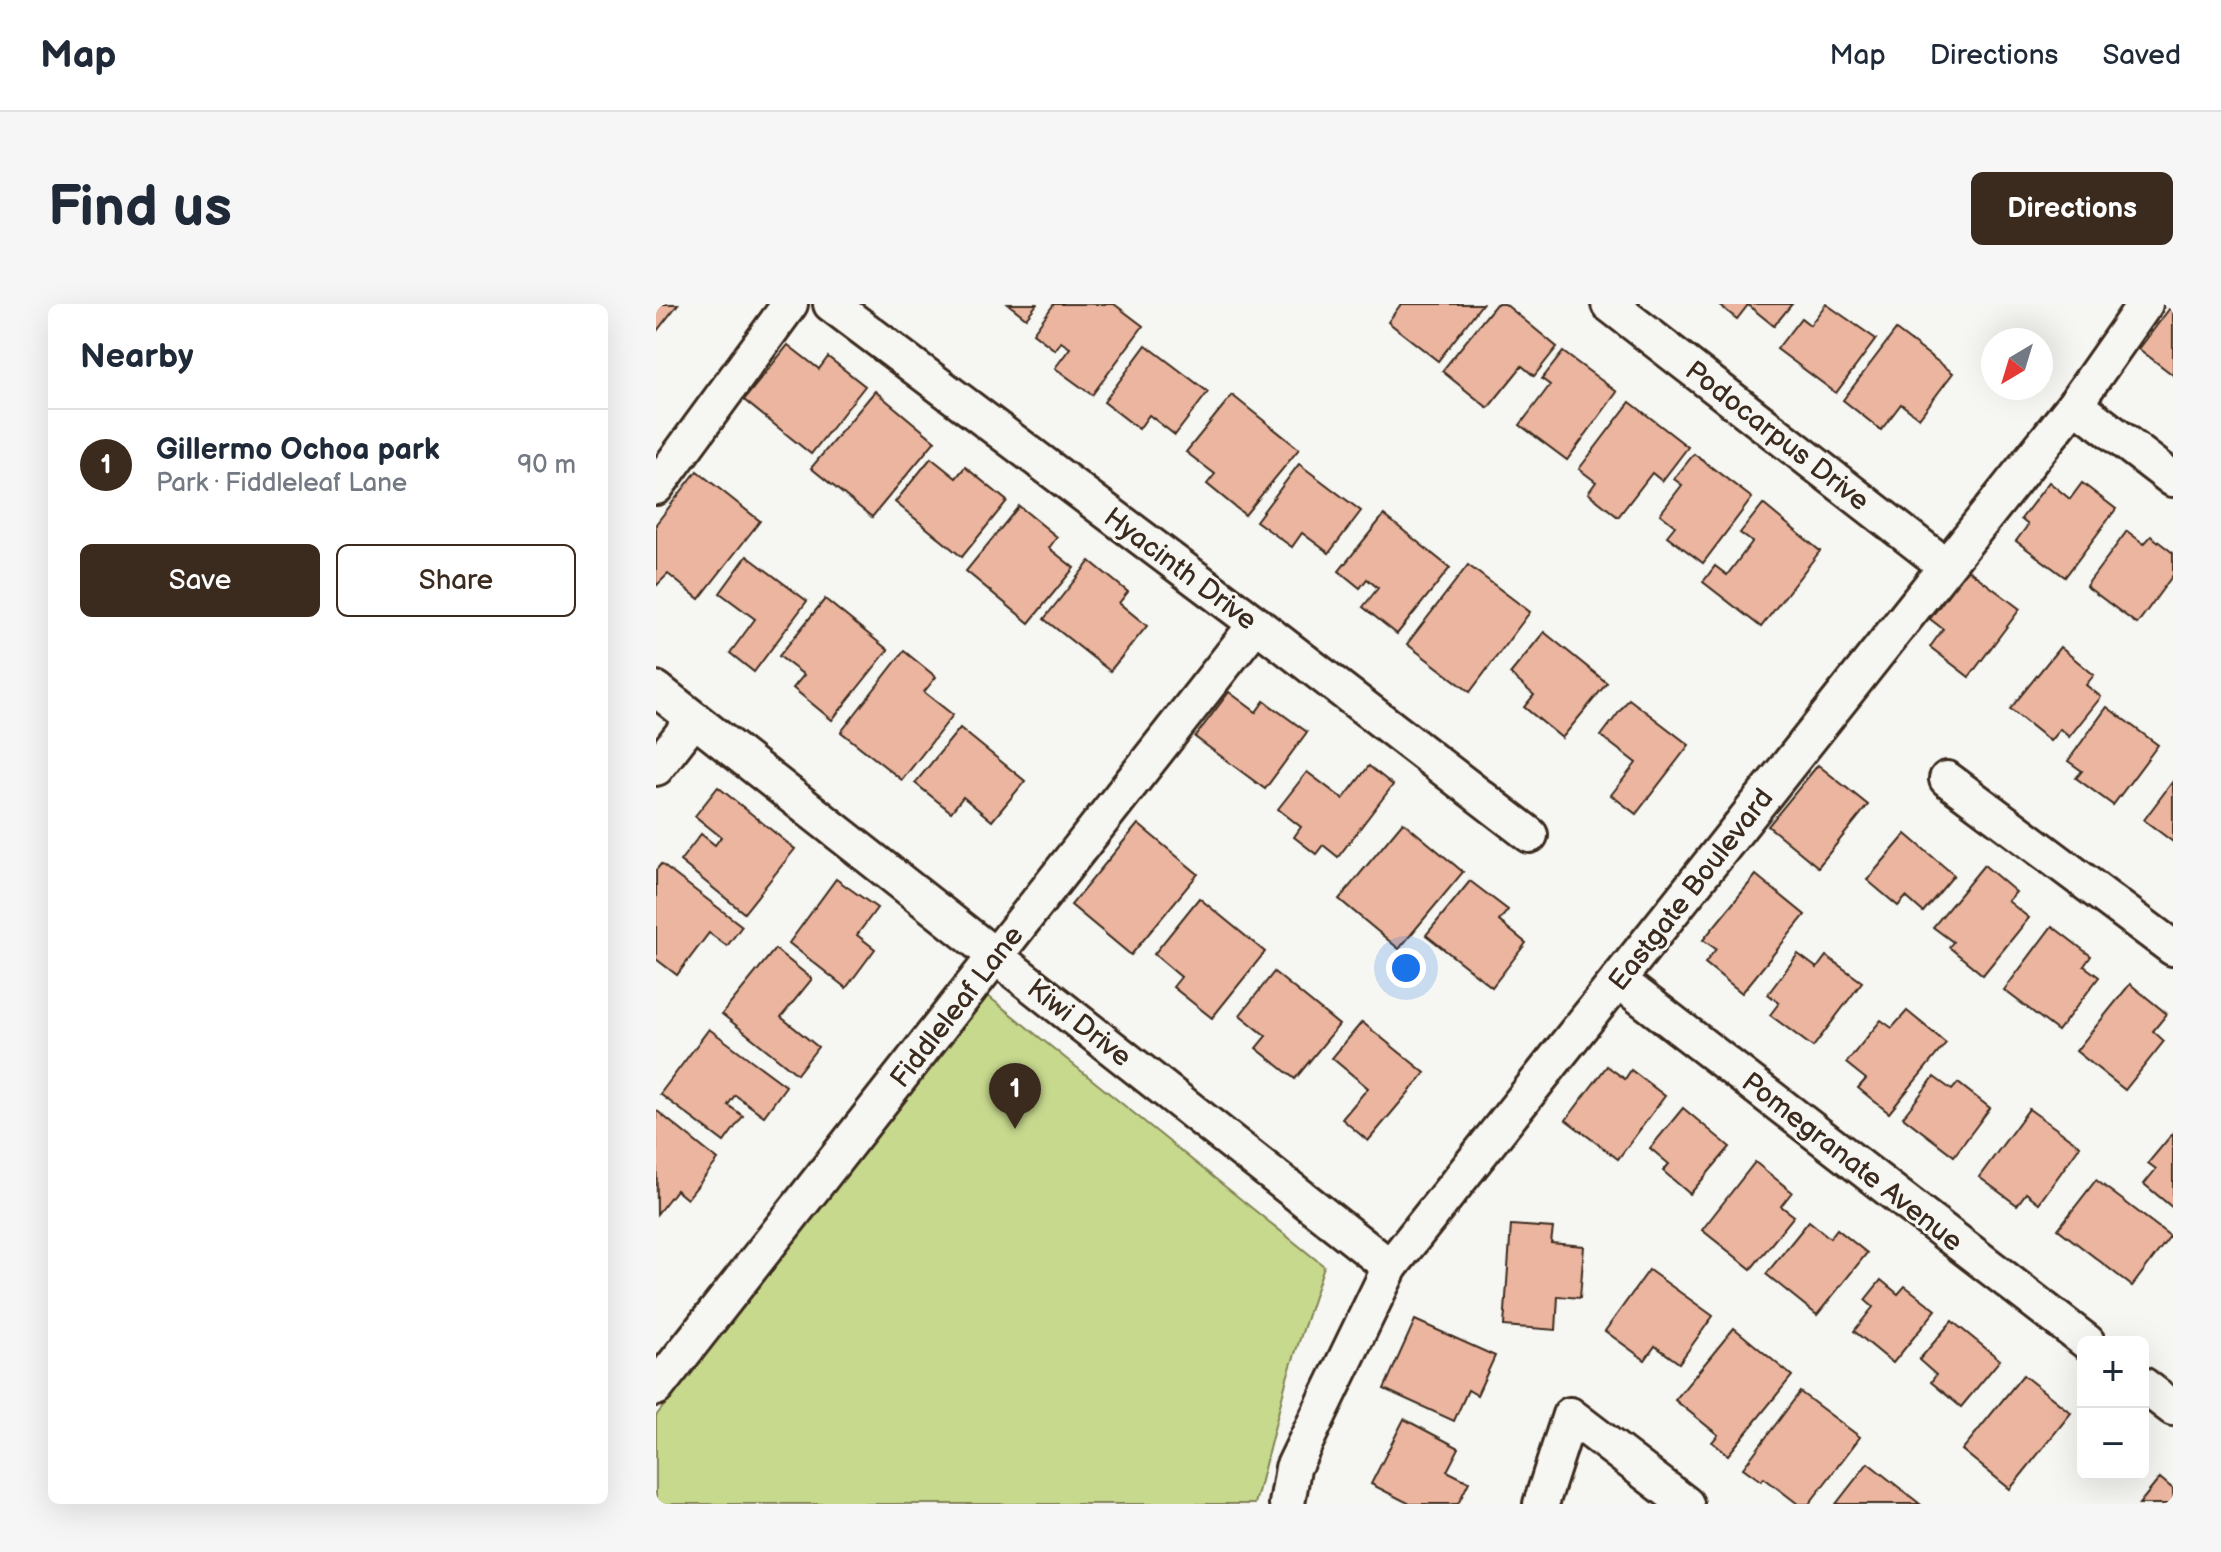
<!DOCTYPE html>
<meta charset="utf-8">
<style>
:root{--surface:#fff;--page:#f6f6f7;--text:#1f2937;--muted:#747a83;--line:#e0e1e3;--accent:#3b2a1e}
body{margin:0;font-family:"Balsamiq Sans",sans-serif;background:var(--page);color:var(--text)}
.controls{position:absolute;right:24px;bottom:24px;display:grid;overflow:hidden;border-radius:12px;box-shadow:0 8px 32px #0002}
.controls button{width:72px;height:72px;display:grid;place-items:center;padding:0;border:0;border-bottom:2px solid var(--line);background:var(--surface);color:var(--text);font:40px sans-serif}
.compass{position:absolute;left:1325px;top:24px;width:72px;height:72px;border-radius:50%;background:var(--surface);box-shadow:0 8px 32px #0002;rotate:218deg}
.you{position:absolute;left:750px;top:664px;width:28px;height:28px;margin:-20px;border:6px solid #fff;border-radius:50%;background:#1a73e8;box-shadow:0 0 0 12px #1a73e833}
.badge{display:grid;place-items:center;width:52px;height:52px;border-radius:50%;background:var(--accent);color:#fff;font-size:26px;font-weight:700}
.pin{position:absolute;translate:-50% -66px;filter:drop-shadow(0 2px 4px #0008)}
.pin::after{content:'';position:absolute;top:42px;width:28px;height:24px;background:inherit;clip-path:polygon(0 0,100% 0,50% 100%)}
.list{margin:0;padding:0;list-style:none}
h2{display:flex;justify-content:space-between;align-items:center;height:104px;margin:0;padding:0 32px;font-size:34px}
h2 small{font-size:26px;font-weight:400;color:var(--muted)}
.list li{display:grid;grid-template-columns:52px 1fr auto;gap:24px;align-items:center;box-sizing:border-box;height:112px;padding:0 32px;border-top:2px solid var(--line)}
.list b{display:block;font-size:30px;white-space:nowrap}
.list p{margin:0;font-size:26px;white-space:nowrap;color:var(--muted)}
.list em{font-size:26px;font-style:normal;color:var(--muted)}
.actions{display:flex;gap:16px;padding:24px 32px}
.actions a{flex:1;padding:18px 0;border:2px solid var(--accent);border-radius:12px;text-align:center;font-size:28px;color:var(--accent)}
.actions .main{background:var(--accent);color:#fff}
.map{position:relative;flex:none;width:1517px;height:1200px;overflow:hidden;border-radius:12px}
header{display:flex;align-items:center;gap:48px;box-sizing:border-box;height:112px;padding:0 40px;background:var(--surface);border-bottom:2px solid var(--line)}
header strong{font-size:38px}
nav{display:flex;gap:44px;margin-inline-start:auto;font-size:28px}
.intro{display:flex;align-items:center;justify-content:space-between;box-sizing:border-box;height:192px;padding:0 48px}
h1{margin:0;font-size:56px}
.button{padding:20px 36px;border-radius:12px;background:var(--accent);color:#fff;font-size:28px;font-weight:700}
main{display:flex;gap:48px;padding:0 48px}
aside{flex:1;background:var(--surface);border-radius:12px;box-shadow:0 8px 32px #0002}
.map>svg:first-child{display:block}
.green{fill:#c7d98d;stroke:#818256;stroke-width:2}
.building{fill:#ebb59f;stroke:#3b2a1e;stroke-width:2}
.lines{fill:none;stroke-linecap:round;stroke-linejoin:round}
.street-casing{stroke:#3b2a1e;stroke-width:40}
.street{stroke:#f6f6f2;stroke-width:34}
.labels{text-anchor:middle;stroke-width:6;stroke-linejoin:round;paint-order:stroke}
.street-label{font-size:28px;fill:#3b2a1e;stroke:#f6f6f2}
</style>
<header>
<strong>Map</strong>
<nav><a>Map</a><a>Directions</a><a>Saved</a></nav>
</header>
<div class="intro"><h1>Find us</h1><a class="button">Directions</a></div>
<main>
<aside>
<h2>Nearby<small></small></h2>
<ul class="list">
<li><span class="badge">1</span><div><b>Gillermo Ochoa park</b><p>Park · Fiddleleaf Lane</p></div><em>90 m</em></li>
</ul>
<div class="actions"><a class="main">Save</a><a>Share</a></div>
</aside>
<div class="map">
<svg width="1517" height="1200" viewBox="0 0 1517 1200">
<rect width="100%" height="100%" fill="#f6f6f2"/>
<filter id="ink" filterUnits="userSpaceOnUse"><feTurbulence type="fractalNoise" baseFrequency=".0125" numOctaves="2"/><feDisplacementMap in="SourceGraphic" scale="16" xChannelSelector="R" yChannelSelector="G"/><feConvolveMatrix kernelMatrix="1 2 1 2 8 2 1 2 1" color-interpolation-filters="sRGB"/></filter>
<g filter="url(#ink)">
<polygon class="green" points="327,688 668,962 631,1074 599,1200 0,1200 0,1112"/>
<g class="building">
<polygon points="0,0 22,0 0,28"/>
<polygon points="352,0 381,0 370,14"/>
<polygon points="398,0 458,0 487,22 436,91 399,64 414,44 405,38 399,46 377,29"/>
<polygon points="745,0 826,0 782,57 732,18"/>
<polygon points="840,0 849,0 901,43 878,72 866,62 832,104 786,67"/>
<polygon points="1062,0 1136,0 1118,22 1092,1 1081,15"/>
<polygon points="1170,0 1220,35 1180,89 1121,45 1145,14 1154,21"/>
<polygon points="1517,0 1517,71 1483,45"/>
<polygon points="1240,26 1297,69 1263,114 1245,100 1225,126 1187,96"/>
<polygon points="132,41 163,65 172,53 209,82 155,150 88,96"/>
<polygon points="490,41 552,88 519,131 493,111 483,125 448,98"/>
<polygon points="907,48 961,88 911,156 864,121 894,81 886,75"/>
<polygon points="219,87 279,137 216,213 155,164"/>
<polygon points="576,91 643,145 589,211 551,180 559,170 530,148"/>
<polygon points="974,98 1032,143 1006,177 996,169 962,213 932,189 940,178 923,165"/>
<polygon points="1038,150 1096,194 1047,259 1011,232 1019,222 1004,210 1026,181 1018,175"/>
<polygon points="275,154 300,174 309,163 351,197 306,253 239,198"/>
<polygon points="643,160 705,207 673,249 646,229 636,243 600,217"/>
<polygon points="41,167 104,217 43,295 12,270 0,282 0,220"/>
<polygon points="1393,178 1414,195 1426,179 1460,205 1409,273 1360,237 1372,221 1365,215"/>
<polygon points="1107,200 1164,247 1105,323 1047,278 1059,262 1071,271 1096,238 1084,229"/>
<polygon points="363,202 401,233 393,244 418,264 373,319 310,267"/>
<polygon points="728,211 794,264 741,330 707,303 722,284 711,275 704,284 683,267"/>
<polygon points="1471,227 1488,240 1495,232 1517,249 1517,271 1481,320 1430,282"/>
<polygon points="91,252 151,297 98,368 74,349 99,315 64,289"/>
<polygon points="434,257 472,288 463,299 491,322 454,367 388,315"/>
<polygon points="812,261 874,308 814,388 751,340"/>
<polygon points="1311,265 1364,305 1313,373 1274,343 1287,325 1274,315"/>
<polygon points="169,295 232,346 176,416 137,384 148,371 123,352"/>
<polygon points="888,328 951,379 906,434 868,403 878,391 854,370"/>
<polygon points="1404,343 1438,371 1430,381 1445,393 1413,433 1404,425 1394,437 1354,405"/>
<polygon points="248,347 280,373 268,388 297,411 246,476 185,428"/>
<polygon points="573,388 600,408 608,397 651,428 609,485 539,433"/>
<polygon points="973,395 1033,441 980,510 955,491 980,459 945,432"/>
<polygon points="1451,403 1502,441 1457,501 1420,474 1426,467 1412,457"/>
<polygon points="304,424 369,477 336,517 307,493 295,508 259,479"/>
<polygon points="1162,461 1212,501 1162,563 1112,522"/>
<polygon points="713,462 737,481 682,553 667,541 660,550 638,533 645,523 622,505 651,468 687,495"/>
<polygon points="1517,477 1517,538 1488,516"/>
<polygon points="62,483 139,545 88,609 24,557 45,530 59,541 65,533 39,512"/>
<polygon points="747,518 807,568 743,645 683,595"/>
<polygon points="482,520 542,570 475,651 415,601"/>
<polygon points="1250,530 1298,571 1267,608 1250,593 1242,602 1211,576"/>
<polygon points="5,560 86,622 71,642 53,629 21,671 0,655 0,566"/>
<polygon points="1328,561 1360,588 1352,597 1373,614 1327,671 1293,643 1297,638 1277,623"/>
<polygon points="1100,571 1149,611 1086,689 1049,659 1060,645 1047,636"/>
<polygon points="180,575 221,604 201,631 219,645 190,684 133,639"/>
<polygon points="814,577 852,606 843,617 870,639 836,683 770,631"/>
<polygon points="543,594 609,648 556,714 517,683 525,673 498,650"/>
<polygon points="1396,622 1435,652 1428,662 1443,673 1402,727 1348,686"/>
<polygon points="119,645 156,675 125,713 162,743 141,770 66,710"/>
<polygon points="1142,650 1161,664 1170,652 1206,678 1157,743 1114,711 1123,699 1112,690"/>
<polygon points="618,668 683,721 639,775 600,744 610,732 584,711"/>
<polygon points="1474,680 1511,710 1497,727 1508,737 1469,786 1420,747"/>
<polygon points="1251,707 1290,739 1233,809 1202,784 1210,775 1190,759 1225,716 1236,724"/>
<polygon points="706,718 769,769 712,837 686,815 712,784 676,754"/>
<polygon points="53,725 130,782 108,812 79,791 72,801 87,812 68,838 4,790"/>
<polygon points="951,762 969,775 975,766 1009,792 962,855 910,816"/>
<polygon points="1278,773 1296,786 1302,779 1334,804 1298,852 1247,813"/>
<polygon points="1027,804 1074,843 1034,890 1007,867 1013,860 994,844"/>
<polygon points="1373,805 1424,842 1383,899 1370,889 1361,901 1323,873"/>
<polygon points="0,806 62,856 31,895 20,886 1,910"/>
<polygon points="1517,829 1517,904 1488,880 1500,865 1492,859"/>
<polygon points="1099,858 1136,888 1125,902 1138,912 1095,965 1046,926"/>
<polygon points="1440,876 1514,932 1476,982 1402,925"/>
<polygon points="1153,917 1174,934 1181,925 1211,949 1161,1011 1110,970"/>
<polygon points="855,921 897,924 895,939 928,942 924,994 902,992 900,1026 848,1022"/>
<polygon points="993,966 1057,1012 1023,1059 999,1042 989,1056 949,1027"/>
<polygon points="1225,976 1242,990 1249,982 1280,1006 1237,1059 1198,1027 1217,1003 1209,996"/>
<polygon points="759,1016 839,1052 821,1091 812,1086 798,1117 728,1085"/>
<polygon points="1296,1017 1344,1056 1305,1103 1275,1078 1280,1071 1263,1056"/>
<polygon points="1078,1024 1136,1072 1072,1151 1056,1138 1062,1131 1019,1096"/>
<polygon points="1367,1071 1415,1109 1354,1185 1306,1146"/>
<polygon points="1144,1088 1204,1133 1153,1200 1142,1200 1108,1174 1105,1177 1087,1164"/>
<polygon points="748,1115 803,1144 791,1167 813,1178 802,1200 754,1200 715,1180"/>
<polygon points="1212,1159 1264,1200 1180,1200"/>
<polygon points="1504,1174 1517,1185 1517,1200 1483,1200"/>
</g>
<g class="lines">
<defs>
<g id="street">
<polyline points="175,0 600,320 874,531"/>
<polyline points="953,0 1290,262"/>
<polyline points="1419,100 1517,175"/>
<polyline points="0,183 134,0"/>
<polyline points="0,385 734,963"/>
<polyline points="0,464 38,415"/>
<polyline points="1291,475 1517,644"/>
<polyline points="962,676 1431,1038"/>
<polyline points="1487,1081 1517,1104"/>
<polyline points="0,1084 600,320"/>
<polyline points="631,1200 637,1164 734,963 1419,100 1489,0"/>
<polyline points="885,1200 914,1111 1030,1200"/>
</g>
</defs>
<use href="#street" class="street-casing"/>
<use href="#street" class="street"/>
</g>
</g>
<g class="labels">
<g class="street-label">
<text transform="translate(1122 131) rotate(38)" y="10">Podocarpus Drive</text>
<text transform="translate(525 264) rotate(37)" y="10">Hyacinth Drive</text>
<text transform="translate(1034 585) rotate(-52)" y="10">Eastgate Boulevard</text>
<text transform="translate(300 702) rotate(-52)" y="10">Fiddleleaf Lane</text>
<text transform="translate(424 718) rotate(38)" y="10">Kiwi Drive</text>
<text transform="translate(1197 857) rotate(38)" y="10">Pomegranate Avenue</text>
</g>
</g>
</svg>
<div class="controls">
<button>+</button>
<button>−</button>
</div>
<svg class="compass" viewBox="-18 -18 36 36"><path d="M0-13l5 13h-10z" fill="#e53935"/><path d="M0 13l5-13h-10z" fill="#747a83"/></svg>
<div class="you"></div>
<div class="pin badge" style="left:359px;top:825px">1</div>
</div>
</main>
